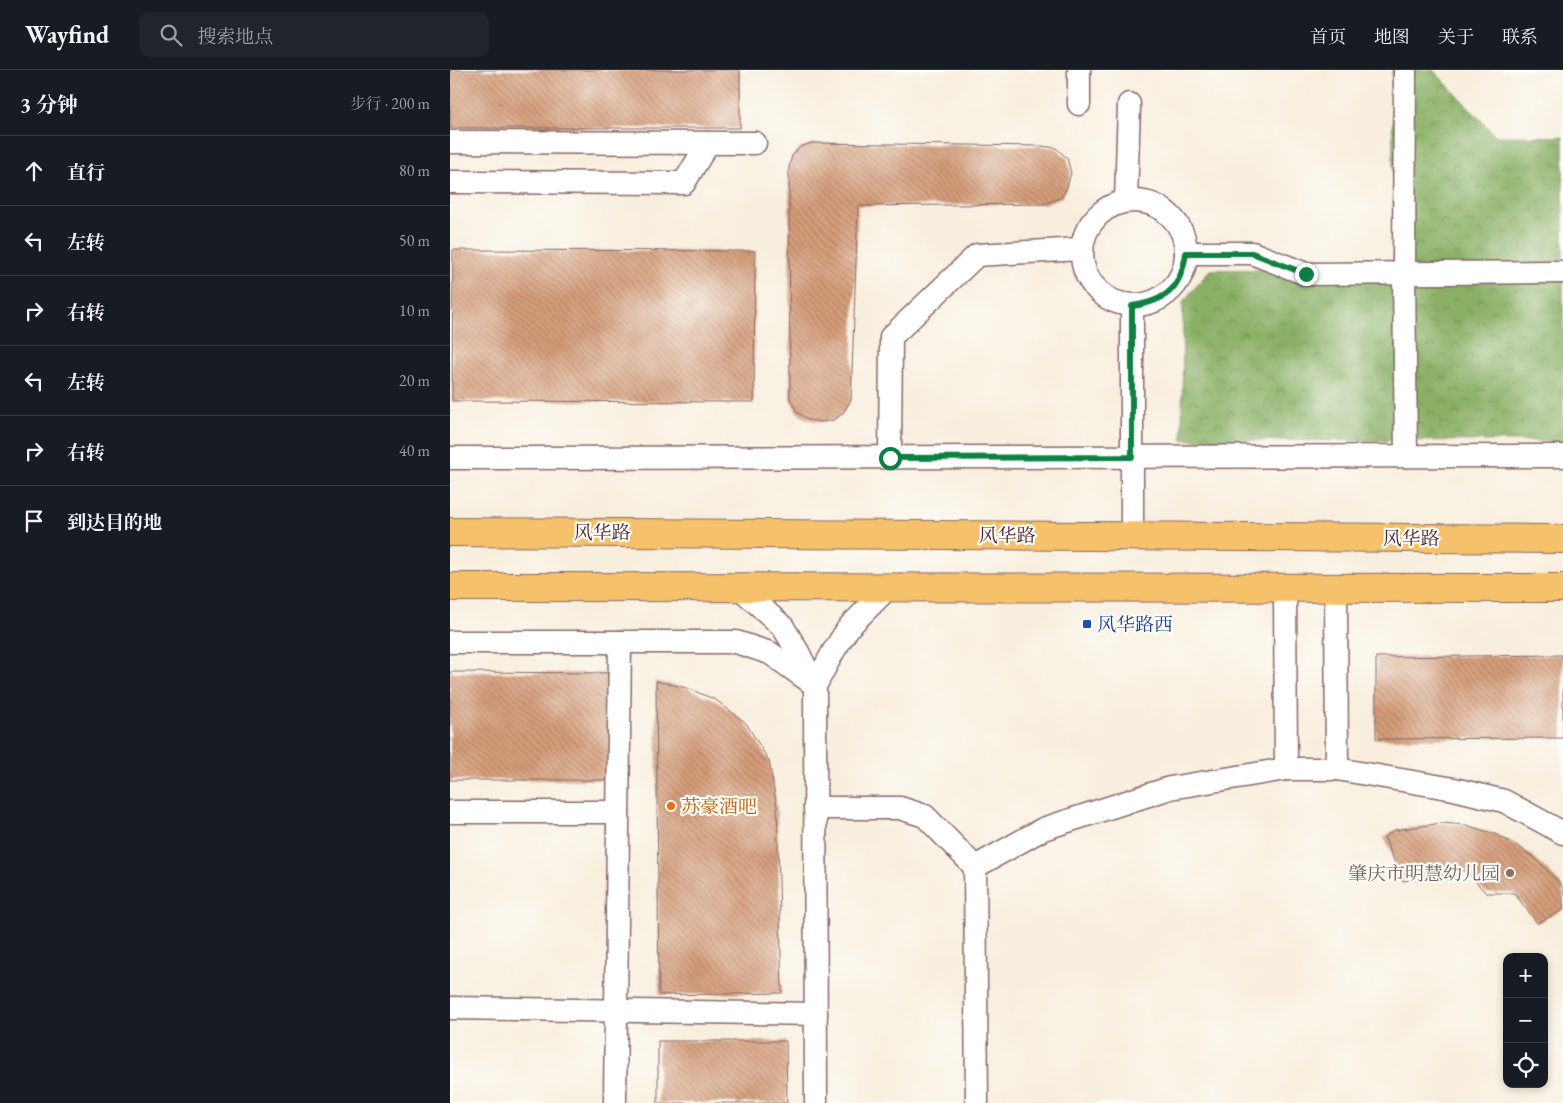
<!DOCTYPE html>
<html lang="zh">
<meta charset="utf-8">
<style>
:root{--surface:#171b24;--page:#20242c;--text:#f1f3f6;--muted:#9ea1a6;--line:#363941}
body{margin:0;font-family:"EB Garamond","Noto Serif SC",serif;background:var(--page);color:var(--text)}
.controls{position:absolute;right:15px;bottom:15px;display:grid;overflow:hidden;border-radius:10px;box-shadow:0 2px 8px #0003}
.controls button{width:45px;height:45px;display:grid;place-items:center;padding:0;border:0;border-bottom:1px solid var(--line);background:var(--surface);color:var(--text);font:25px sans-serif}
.stop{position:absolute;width:15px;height:15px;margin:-11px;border:4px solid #0b8043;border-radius:50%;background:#fff}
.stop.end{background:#0b8043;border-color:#fff;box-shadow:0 1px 5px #0008}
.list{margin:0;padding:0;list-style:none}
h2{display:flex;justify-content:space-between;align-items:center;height:65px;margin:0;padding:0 20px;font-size:21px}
h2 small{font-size:16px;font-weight:400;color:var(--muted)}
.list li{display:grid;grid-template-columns:32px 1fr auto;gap:15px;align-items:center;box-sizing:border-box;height:70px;padding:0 20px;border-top:1px solid var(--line)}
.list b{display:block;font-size:19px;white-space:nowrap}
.list em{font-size:16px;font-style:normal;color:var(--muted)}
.icon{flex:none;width:28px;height:28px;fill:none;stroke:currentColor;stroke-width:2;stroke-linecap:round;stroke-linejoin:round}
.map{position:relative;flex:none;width:1113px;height:1033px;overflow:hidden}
header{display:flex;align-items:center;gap:30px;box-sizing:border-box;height:70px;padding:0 25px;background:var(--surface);border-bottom:1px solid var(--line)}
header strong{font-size:24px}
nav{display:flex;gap:28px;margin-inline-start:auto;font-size:18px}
.search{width:350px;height:45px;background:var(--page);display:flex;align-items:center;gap:12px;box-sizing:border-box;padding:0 18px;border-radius:10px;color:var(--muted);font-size:19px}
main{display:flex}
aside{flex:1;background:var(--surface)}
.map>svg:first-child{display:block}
.forest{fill:url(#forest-crowns);stroke:#6a6848}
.building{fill:url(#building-back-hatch)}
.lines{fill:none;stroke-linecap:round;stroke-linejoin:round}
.minor-casing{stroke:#876769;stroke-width:25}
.major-casing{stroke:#876769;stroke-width:30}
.minor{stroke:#fff;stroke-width:22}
.major{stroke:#f5c16b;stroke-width:28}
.route{stroke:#0b8043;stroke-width:6}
.transit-dot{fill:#1a4fb4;stroke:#fdfcf7;stroke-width:2}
.food-dot{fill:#e8710a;stroke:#fdfcf7;stroke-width:2}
.education-dot{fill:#8d6e63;stroke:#fdfcf7;stroke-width:2}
.labels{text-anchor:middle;stroke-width:4.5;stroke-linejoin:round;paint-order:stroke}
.street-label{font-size:19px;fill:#4a1f2b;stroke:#fdfcf7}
.transit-label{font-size:19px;fill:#164399;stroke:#fdfcf7;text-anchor:start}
.food-label{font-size:19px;fill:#c56008;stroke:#fdfcf7;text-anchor:start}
.education-label{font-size:19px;fill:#785e54;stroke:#fdfcf7;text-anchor:end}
</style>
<header>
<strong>Wayfind</strong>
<div class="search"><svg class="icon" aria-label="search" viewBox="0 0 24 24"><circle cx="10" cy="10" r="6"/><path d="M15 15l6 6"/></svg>搜索地点</div>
<nav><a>首页</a><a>地图</a><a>关于</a><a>联系</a></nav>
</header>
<main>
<aside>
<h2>3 分钟<small>步行 · 200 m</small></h2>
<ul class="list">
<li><svg class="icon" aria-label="ahead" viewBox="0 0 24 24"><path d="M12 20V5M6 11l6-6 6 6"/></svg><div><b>直行</b></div><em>80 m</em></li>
<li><svg class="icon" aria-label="left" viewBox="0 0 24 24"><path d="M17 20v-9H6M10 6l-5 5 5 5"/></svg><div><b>左转</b></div><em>50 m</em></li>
<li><svg class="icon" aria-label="right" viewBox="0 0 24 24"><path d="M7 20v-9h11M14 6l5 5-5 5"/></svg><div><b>右转</b></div><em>10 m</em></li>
<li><svg class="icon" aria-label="left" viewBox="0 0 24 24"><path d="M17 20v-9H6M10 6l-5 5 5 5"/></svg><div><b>左转</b></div><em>20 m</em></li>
<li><svg class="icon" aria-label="right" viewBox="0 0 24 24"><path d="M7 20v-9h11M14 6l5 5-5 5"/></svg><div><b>右转</b></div><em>40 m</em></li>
<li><svg class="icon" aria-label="arrive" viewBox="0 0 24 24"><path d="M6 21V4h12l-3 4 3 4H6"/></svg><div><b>到达目的地</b></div></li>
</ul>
</aside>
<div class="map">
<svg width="1113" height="1033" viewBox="0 0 1113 1033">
<defs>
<pattern id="forest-crowns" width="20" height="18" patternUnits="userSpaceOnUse" patternTransform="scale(1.25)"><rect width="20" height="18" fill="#8ab066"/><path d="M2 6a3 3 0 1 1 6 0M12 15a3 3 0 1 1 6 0" fill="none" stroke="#738f54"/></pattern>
<pattern id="building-back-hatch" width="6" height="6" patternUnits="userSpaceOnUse" patternTransform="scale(1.25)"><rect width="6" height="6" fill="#d59e7b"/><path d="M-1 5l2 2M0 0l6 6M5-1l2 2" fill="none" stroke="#af8065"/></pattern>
</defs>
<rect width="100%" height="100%" fill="#fdfcf7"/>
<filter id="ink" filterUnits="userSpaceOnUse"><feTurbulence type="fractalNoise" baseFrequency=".02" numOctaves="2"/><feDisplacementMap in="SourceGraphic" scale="10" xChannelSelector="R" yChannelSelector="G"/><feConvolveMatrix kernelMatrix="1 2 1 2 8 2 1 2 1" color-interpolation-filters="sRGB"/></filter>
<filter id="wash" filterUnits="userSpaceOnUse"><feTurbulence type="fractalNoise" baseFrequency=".0096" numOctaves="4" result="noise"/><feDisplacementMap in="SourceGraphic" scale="20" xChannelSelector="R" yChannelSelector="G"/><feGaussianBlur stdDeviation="1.12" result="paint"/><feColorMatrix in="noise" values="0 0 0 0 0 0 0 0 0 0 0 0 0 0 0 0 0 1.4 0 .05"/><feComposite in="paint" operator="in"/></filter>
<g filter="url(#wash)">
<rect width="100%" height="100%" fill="#f8eedd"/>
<polygon class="forest" points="942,0 983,0 1046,66 1113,67 1113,371 732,370 733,232 760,200 944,198"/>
<g id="blocks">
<g class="building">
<rect x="0" y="0" width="290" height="58"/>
<polygon points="362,73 592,76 606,78 617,88 621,103 617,117 612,127 594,134 408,136 401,330 393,343 384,350 371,352 358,350 347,342 340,329 339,97 342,86 350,77"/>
<polygon points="3,180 305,181 304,332 2,331"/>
<polygon points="1113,585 1113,668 926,669 926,587"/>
<polygon points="0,602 167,603 167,710 0,710"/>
<polygon points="206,611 237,618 266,630 296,653 319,691 327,737 332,923 209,925"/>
<polygon points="992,753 1016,755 1045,764 1066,775 1084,787 1110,813 1113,819 1113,840 1087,853 1064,823 1036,823 1016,801 994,798 995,806 953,811 934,767 945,760"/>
<polygon points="208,971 336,971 337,1033 208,1033"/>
</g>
</g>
</g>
<g filter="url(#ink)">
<use href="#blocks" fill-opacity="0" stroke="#876769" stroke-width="1"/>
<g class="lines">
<defs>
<g id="minor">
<polyline points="955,0 954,203 956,386"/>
<polyline points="629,34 629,0"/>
<polyline points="0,72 305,73"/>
<polyline points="0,112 234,113 258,73"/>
<circle cx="684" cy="183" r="52"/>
<polyline points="676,131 679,34"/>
<polyline points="736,183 802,183 856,204 1113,202"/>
<polyline points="682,235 682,466"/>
<polyline points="0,388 1113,386"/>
<polyline points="440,388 441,267 527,185 631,179"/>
<polyline points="289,517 333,557 348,582 365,616 366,1033"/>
<polyline points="835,518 836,699"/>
<polyline points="886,518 887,699"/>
<polyline points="0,572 286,572 320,583 362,613"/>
<polyline points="365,616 383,582 399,557 439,517"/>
<polyline points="365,738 450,738 475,746 525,797"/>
<polyline points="0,742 168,742"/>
<polyline points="0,938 366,944"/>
<polyline points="165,1033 170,572"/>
<polyline points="527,1033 525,797 593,759 720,718 836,699 887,699 1004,719 1054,731 1113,763"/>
</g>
<g id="major">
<polyline points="0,462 1113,469"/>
<polyline points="0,517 1113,518"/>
</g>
</defs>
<use href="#minor" class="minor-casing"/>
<use href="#major" class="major-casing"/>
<use href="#minor" class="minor"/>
<use href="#major" class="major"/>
</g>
</g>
<g class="lines" filter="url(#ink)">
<path class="route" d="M 440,388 L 682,387 L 682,236 C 717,231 731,218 736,183 L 802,183 L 856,204"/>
</g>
<rect class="transit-dot" x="632" y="549" width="10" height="10" rx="2.5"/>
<circle class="food-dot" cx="221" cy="736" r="5"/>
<circle class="education-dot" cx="1060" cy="803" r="5"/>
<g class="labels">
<g class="street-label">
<text x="152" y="469">风华路</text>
<text x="557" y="472">风华路</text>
<text x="961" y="475">风华路</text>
</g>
<g class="transit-label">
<text x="647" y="561">风华路西</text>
</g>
<g class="food-label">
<text x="231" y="743">苏豪酒吧</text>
</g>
<g class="education-label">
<text x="1050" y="810">肇庆市明慧幼儿园</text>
</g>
</g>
</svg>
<div class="controls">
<button>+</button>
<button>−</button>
<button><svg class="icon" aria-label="locate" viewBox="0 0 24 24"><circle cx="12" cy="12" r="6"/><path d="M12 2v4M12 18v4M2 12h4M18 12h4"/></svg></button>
</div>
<div class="stop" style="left:440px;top:388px"></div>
<div class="stop end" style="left:856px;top:204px"></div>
</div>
</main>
